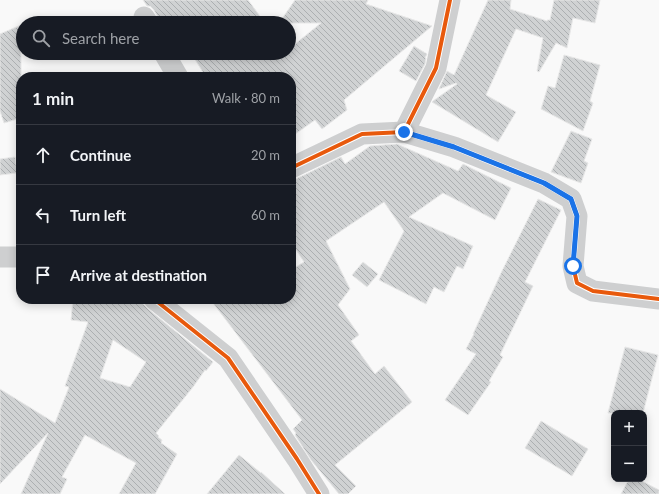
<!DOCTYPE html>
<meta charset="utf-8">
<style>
:root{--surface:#171b24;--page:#242831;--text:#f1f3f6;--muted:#9ea1a6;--line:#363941}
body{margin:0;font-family:Lato,sans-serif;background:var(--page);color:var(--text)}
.controls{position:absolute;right:12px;bottom:12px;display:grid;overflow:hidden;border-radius:8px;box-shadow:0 2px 10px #0003}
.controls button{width:36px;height:36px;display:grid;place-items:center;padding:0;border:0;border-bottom:1px solid var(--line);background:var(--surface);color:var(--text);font:20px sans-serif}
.stop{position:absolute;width:12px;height:12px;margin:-9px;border:3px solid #1a73e8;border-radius:50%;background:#fff}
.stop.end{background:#1a73e8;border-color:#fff;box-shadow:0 1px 4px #0008}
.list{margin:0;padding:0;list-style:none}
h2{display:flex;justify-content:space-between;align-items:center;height:52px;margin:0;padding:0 16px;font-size:17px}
h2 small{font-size:13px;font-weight:400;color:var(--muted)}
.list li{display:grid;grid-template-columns:26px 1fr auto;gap:12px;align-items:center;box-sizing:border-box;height:60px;padding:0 16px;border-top:1px solid var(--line)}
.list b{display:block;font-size:15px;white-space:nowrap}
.list em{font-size:13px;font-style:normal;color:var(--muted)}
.icon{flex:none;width:22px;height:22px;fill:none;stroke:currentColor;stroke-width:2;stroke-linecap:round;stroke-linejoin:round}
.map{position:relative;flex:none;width:659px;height:494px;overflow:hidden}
.search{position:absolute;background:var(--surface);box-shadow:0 2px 10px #0003;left:16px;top:16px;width:280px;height:44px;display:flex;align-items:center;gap:10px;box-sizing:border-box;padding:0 14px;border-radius:22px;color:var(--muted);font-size:15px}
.panel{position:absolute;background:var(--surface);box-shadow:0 2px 10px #0003;left:16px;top:72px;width:280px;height:232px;border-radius:16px}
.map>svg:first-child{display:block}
.building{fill:url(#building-back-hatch);stroke:#e8e8e8;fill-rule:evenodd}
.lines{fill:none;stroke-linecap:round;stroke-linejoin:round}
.minor{stroke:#cecfd0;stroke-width:21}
.cycleway-casing{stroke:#fff;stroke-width:6}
.cycleway{stroke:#e8590c;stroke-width:4}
.route{stroke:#1a73e8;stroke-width:5}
</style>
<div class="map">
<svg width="659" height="494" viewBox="0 0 659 494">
<defs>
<pattern id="building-back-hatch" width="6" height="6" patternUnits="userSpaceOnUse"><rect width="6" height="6" fill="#d0d2d3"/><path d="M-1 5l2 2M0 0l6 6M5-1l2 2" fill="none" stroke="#acafb1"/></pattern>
</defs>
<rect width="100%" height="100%" fill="#f9f9f9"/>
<g class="building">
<polygon points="143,0 248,0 265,23 160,23 158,17 154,10 150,6 147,6"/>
<polygon points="295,0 368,0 366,4 432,26 344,100 347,110 322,129 315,120 291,137 291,77 206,77 191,53 289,53 289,49 321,23 279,23"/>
<polygon points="488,0 511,0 510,9 547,21 547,20 550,20 554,0 600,0 595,23 573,18 567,48 556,43 539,72 537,71 543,38 516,29 486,95 516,112 498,142 432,102 433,101 457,84 456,83 439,89 447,71 454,75"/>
<polygon points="21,25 21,118 4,123 0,111 0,34"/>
<polygon points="414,46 427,54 425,58 426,58 425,64 416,81 399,71"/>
<polygon points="564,55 600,65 590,101 593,103 583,131 541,109 548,86 555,88"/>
<polygon points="571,131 592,139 584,161 588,163 581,183 551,172"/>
<polygon points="397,144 458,171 463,164 511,188 495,220 443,193 409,217 473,246 463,269 457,266 444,292 434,287 426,304 379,280 404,231 384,202 326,241 350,289 338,305 359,335 351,341 375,374 384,366 412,402 335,465 356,486 348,494 339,494 311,460 295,435 296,433 293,429 302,420 210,299 291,299 291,270 304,262 291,242 291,180 296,179 341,157 345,164 370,146"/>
<polygon points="15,157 17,173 0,175 0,159"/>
<polygon points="538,199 561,210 525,282 533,286 500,355 503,357 489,381 491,382 468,415 445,400 476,354 466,349 474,334 473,334 502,271"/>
<polygon points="363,262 378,274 367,287 352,275"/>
<path d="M 73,299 L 135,299 L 144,305 L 147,308 L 213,362 L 206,371 L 205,370 L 193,387 L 156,433 L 159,436 L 158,437 L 162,440 L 161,443 L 177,454 L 155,494 L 119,494 L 136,463 L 85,435 L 62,477 L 67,479 L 60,494 L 21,494 L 48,433 L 0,484 L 0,389 L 55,423 L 69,387 L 65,386 L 88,322 L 71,320 ZM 113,340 L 146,362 L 130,387 L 100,378 Z"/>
<polygon points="625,347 658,355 643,413 608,413"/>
<polygon points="541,421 588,449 572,476 525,448"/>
<polygon points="239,455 261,473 261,472 285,494 207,494"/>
<polygon points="629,479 638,479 659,490 659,494 621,494"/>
</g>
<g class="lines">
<g class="minor">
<polyline points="144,17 148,23"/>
<polyline points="164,53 178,77"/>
<polyline points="404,132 436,68 450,0"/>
<polyline points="291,168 362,134 404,132 454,147 544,183 571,199 577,216 573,266 577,283 593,291 659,299"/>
<polyline points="0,257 21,257"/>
<polyline points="154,299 228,358 297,459 319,494"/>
</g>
<defs>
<g id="cycleway">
<polyline points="404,132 436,68 450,0"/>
<polyline points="291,168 362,134 404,132 454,147 544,183 571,199 577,216 573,266 577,283 593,291 659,299"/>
<polyline points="154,299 228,358 297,459 319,494"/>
</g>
</defs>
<use href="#cycleway" class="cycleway-casing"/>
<use href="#cycleway" class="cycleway"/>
</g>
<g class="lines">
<polyline class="route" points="404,132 454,147 544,183 571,199 577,216 573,266"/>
</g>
</svg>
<div class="controls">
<button>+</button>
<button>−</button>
</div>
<div class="stop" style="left:573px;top:266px"></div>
<div class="stop end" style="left:404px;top:132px"></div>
<div class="search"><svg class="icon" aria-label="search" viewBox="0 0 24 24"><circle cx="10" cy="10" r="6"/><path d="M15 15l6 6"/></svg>Search here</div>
<section class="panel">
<h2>1 min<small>Walk · 80 m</small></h2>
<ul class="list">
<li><svg class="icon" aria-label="ahead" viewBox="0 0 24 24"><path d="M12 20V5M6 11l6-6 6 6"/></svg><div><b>Continue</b></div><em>20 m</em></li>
<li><svg class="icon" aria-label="left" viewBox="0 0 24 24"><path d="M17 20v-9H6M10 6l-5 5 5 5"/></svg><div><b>Turn left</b></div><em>60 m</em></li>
<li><svg class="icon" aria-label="arrive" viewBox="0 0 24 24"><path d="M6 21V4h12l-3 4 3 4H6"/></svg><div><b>Arrive at destination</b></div></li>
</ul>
</section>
</div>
